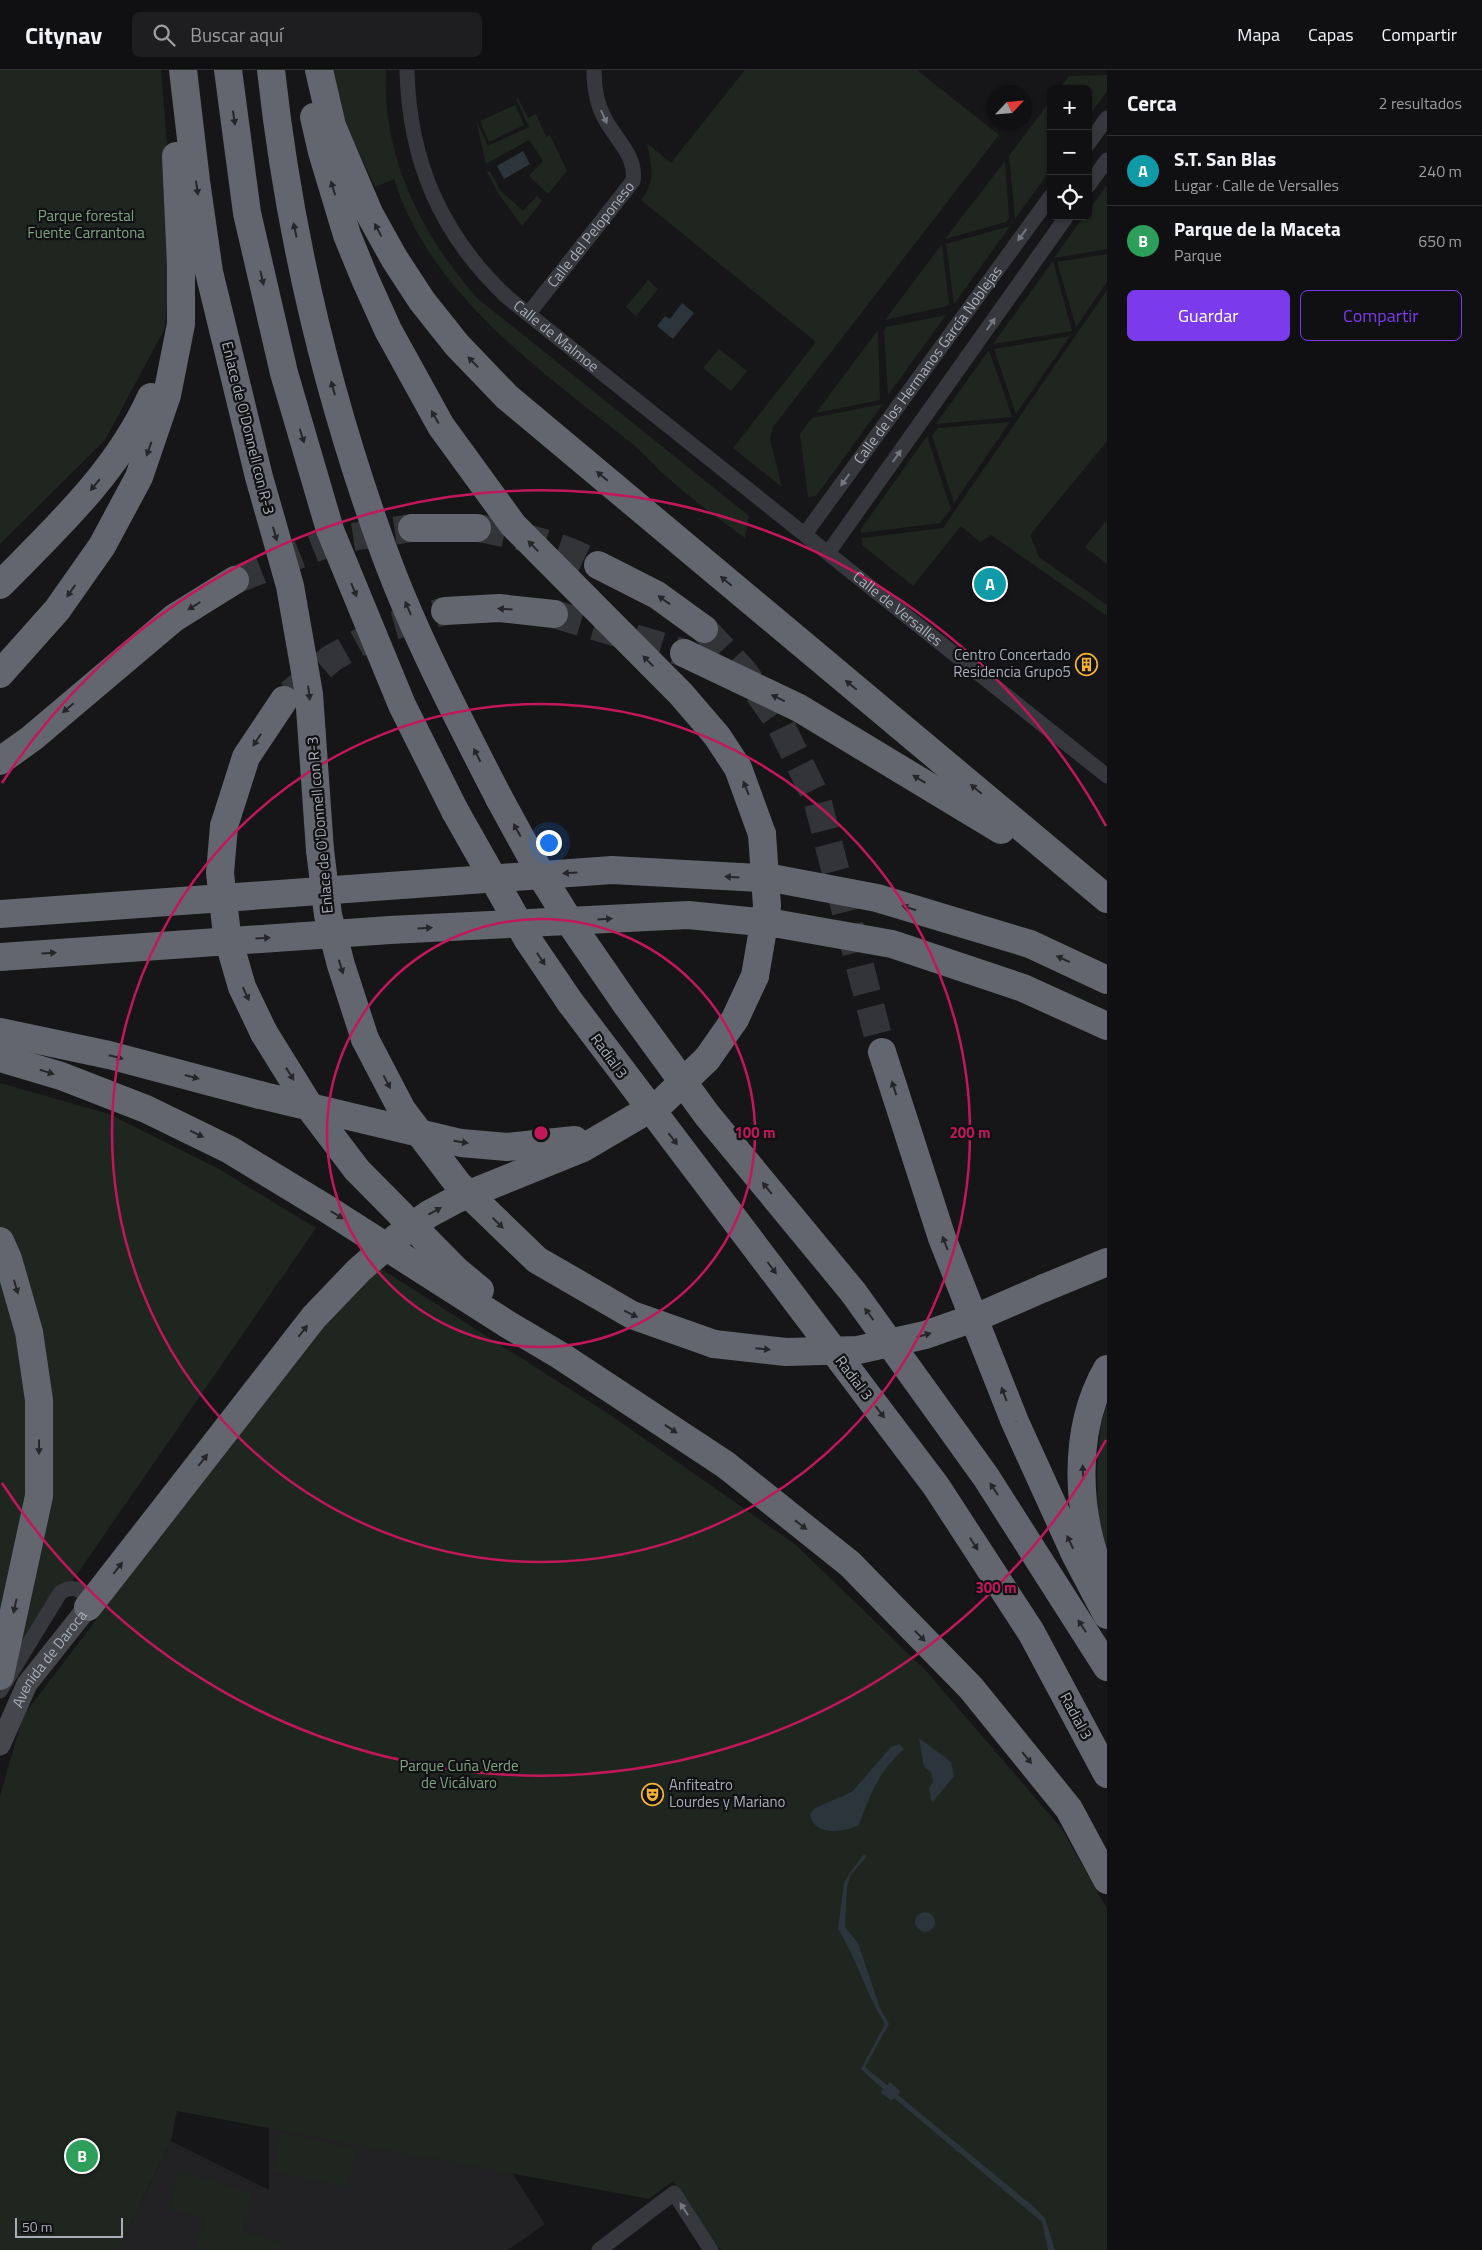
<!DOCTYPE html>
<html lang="es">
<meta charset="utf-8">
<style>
:root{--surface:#101012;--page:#1e1e20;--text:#f1f3f6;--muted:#9c9d9f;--line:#303032;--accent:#7c3aed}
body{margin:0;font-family:"Titillium Web",sans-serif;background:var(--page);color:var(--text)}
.controls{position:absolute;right:15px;top:15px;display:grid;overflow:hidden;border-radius:8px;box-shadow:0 1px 4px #0004}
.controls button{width:45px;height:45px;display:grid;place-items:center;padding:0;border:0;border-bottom:1px solid var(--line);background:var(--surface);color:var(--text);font:25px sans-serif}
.compass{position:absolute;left:987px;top:15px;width:45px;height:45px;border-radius:50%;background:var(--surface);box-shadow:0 1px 4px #0004;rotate:64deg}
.scale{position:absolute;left:15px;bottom:12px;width:108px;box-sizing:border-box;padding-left:5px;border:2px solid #a8adb8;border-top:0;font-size:14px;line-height:18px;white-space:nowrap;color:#a8adb8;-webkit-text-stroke:4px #111113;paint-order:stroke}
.you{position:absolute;left:548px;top:772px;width:18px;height:18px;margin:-12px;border:4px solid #fff;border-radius:50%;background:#1a73e8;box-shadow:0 0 0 8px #1a73e833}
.badge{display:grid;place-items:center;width:32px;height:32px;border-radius:50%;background:var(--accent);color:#fff;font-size:16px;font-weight:700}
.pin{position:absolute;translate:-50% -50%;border:2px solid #fff;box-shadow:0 1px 5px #0006}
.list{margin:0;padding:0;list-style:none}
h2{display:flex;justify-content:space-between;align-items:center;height:65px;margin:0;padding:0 20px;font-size:21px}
h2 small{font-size:16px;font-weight:400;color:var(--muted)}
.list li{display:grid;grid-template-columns:32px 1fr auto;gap:15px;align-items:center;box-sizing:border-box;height:70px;padding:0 20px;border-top:1px solid var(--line)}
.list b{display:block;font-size:19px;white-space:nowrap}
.list p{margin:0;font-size:16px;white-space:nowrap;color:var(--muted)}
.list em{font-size:16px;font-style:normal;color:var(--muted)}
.actions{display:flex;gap:10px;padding:15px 20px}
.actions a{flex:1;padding:11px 0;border:1px solid var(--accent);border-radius:8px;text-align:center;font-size:18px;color:var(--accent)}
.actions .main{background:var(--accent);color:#fff}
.icon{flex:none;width:28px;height:28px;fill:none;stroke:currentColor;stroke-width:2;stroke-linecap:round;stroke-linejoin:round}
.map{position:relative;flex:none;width:1107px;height:2180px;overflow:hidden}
header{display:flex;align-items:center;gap:30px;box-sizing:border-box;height:70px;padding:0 25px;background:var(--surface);border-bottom:1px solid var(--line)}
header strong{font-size:24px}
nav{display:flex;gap:28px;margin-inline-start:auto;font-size:18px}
.search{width:350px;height:45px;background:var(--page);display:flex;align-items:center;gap:12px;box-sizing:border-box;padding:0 18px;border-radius:8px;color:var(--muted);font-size:19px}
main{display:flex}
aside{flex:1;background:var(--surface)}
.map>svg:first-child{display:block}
.built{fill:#222225}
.green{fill:#1e261f}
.water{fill:#2c353c}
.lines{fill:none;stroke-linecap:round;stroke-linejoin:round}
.motorway-tunnel{stroke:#333438;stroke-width:28;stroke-dasharray:28 14;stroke-linecap:butt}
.minor{stroke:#37383d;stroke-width:15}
.secondary{stroke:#45474d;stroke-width:21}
.motorway{stroke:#63666e;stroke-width:28}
.motorway-bridge{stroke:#63666e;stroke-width:28}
.oneway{fill:#757881}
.oneway2{fill:#26262a}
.ring{fill:none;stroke:#c2185b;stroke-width:2.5}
.labels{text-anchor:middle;stroke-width:4.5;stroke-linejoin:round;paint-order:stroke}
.park-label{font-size:15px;fill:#7fa381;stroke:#111113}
.street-label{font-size:15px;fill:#a8adb8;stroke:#111113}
.poi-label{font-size:15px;fill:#a8adb8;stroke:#111113;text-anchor:end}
.centre{fill:#c2185b;stroke:#111113;stroke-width:2.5}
.ring-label{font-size:15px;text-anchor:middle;font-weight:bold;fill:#c2185b;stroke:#111113;stroke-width:4.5;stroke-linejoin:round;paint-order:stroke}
</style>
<header>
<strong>Citynav</strong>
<div class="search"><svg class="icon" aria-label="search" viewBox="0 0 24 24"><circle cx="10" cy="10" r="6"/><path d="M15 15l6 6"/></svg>Buscar aquí</div>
<nav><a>Mapa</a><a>Capas</a><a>Compartir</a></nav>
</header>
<main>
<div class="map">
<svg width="1107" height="2180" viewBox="0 0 1107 2180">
<rect width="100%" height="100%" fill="#161618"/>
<polygon class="built" points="269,2057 512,2103 545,2154 508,2180 118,2180 171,2071 269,2120"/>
<g class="green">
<polygon points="0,0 161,0 173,150 165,258 105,370 0,474"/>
<path d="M 331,0 L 386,0 C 382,87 421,164 477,228 L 749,446 L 745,468 C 718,449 692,429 667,407 C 656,398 646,385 635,376 C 543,301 432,228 394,109 L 375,117 L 345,52 Z"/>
<path d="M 745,0 L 917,0 L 999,65 L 773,357 L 770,369 L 782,417 L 733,378 L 816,272 L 641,130 C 657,110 651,96 647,73 L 671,93 Z"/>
<polygon points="1107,5 1107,21 1088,47 1088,19 1059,19 1069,6"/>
<polygon points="518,28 528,48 536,44 546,67 550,65 567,101 548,124 529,106 543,91 530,71 527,71 486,94 476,50 488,76 529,57 516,29"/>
<polygon points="1051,30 1051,99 1015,149 1009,86"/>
<polygon points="515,35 524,55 489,72 480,51"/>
<polygon points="1005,91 1009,148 1006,152 945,169"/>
<polygon points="490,101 500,120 523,141 537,126 542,131 522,156 498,123 487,102"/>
<polygon points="1107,115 1107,179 1054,188 1084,146 1088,146 1088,141"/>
<polygon points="1010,156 954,234 946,174"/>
<polygon points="942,174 949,233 947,236 885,250"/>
<polygon points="1107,184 1107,212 1076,257 1057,192"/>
<polygon points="1053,191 1072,261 993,274"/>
<polygon points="648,210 658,219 636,246 626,237"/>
<polygon points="1107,220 1107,371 1030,465 1039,487 1107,535 1107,546 991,465 980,472 961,456 913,516 862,475 862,468 943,458"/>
<polygon points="946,245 888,325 884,261 886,257"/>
<polygon points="878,260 880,330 816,343"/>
<polygon points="1070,266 1016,344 994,279"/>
<polygon points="719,279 747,301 731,321 703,298"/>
<polygon points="989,280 1012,347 936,354"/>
<polygon points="883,334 816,426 808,427 800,364 812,348"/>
<polygon points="1010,352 954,433 932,366 938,358"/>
<polygon points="927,366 951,439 940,453 861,463 861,459"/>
<polygon points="1107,450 1107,494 1085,477"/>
<polygon points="0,1013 109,1044 219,1099 316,1158 2,1613 0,1600"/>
<polygon points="375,1195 609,1344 796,1475 927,1602 1062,1759 1107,1839 1107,2180 721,2180 673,2111 649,2129 177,2041 171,2071 118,2180 0,2180 0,1726 23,1646 345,1223"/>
<polygon points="1107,1335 1107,1479 1099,1456 1097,1400 1101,1353"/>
<polygon points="280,2063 356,2079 349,2117 273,2102"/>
<polygon points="179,2101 253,2123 242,2161 282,2173 280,2180 195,2180 204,2149 168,2139"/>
</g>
<g class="water">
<polygon points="523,81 530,94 504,109 497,96"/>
<polygon points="682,233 694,243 673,269 657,256 665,246 670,249"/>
<polygon points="919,1668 951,1692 954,1706 932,1733 929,1718 933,1712 931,1702 924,1697"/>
<path d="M 899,1674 L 904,1679 C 880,1700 869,1726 859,1755 C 843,1763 813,1766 810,1744 L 815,1738 L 852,1722 L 891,1677 Z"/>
<path d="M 864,1784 L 867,1786 L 850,1806 L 847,1817 L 845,1857 L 858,1873 L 880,1938 L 889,1954 L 865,1997 L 887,2015 L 890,2012 L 900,2021 L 898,2025 L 1034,2137 L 1045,2148 L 1055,2180 L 1048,2180 L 1042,2152 L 894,2028 L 892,2031 L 881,2023 L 883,2019 L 861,1999 L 885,1954 C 866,1924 857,1889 838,1859 L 844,1813 L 849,1804 Z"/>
<circle cx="925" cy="1852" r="10"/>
</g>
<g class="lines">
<g class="motorway-tunnel">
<path d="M 477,458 C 519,465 561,475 598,495"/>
<polyline points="235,510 318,477 345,468 412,458"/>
<polyline points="554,544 684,583"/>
<polyline points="704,559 743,601 779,652 817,729 882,982"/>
<polyline points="290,624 332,588 386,558 445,541"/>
</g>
<g class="minor">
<path id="s1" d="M 407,0 C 409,91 441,165 507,227 L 1107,706"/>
<polyline points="1088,74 1107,48"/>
<polyline points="1088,116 1107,90"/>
<path id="s2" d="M 529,243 L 633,111 C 637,86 616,70 605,49 C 597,35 594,16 594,0"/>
<path id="s3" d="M 805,464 L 1051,126"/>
<polyline points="828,483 1067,146"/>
<path d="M 0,1621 L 60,1523 C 73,1513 88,1521 88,1537"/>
<polyline points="599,2180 674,2123 711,2180"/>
</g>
<path class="secondary" id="s4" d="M 0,1675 L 27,1614 L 88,1537"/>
<g class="motorway">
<polyline points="183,0 196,111 209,202 259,407 290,516 309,624 320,780"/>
<polyline points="228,0 247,143 284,303 330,460 402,635 455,741"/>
<path d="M 271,0 C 289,165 328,328 385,484 C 416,568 458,648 499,728"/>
<polyline points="319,0 332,56 369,143 394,188 422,231 457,275 507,327 1107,829"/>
<polyline points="314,47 322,82 347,165 365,209 388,260 441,356 513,455 681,624 717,666 738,698 762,764"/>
<polyline points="412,458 477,458"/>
<polyline points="598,495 657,525 704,559"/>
<path d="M 0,515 C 57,457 117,402 151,327"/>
<polyline points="445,541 499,538 554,544"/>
<polyline points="684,583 799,638 1001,760"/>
<polyline points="0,604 57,540 102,476 139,407 167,325 181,254 181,195 176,86"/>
<polyline points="0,691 32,668 174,548 235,510"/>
<polyline points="224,756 246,687 284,630"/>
<polyline points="0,844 612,800 777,809 877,828 1030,874 1107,910"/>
<polyline points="0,887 390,860 688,845 779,854 892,874 1023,918 1107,956"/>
<polyline points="570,932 936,1416 1031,1562 1107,1704"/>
<polyline points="626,934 707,1045 853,1222 986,1407 1107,1597"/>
<polyline points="0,962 109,985 260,1025"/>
<polyline points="264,963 313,1042 357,1100 457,1201 480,1220"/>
<polyline points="365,969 402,1040 458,1114 537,1190 632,1245 714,1274"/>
<polyline points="882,982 942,1168 1015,1352 1075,1484 1107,1545"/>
<polyline points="0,988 61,1006 146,1039 230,1080 327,1139 507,1254 561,1286 726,1395 850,1494 971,1618 1069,1739 1107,1810"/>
<polyline points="707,989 735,949 755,906"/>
<polyline points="0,1171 8,1189 29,1262 39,1330 39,1426 0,1606"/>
<polyline points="1044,1218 1107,1192"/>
<path d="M 1104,1512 C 1076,1447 1071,1362 1107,1299"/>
<polyline points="88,1537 173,1428"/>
</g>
<g class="motorway-bridge">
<polyline points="499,728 545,812 575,860 626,934"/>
<polyline points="455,741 528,870 570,932"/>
<polyline points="224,756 220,803 227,865 242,917 264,963"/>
<polyline points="320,780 328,845 341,895 365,969"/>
<polyline points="755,906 767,836 762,764"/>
<polyline points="260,1025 461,1073 507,1077 575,1070"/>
<polyline points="714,1274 786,1282 858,1280 925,1265 982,1245 1044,1218"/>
<polyline points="173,1428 314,1247 359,1200 396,1168 429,1144 457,1129 583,1078 663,1031 707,989"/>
</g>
</g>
<defs><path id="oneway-solid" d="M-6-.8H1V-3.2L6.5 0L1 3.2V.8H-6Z" transform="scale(1.25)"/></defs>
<g class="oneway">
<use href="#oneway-solid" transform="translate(604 47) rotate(66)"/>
<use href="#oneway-solid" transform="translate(1022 165) rotate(126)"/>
<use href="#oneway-solid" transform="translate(991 254) rotate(-55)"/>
<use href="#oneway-solid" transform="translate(897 386) rotate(-55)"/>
<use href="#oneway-solid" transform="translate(845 410) rotate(126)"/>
<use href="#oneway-solid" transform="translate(684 2139) rotate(-123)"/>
</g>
<g class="oneway2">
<use href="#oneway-solid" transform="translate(234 48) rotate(82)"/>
<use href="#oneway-solid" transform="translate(197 118) rotate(82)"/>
<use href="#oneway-solid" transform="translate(333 118) rotate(-107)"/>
<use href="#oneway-solid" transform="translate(295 160) rotate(-102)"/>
<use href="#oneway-solid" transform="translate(378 160) rotate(-118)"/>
<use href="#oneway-solid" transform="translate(262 208) rotate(77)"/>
<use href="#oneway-solid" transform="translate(473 292) rotate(-134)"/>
<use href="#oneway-solid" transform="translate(333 318) rotate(-105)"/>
<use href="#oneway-solid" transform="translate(435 347) rotate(-120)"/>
<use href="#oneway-solid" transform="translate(302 366) rotate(73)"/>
<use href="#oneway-solid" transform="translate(149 379) rotate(109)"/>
<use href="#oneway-solid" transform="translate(602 406) rotate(-140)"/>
<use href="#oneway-solid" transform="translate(95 415) rotate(130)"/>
<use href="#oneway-solid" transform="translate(275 464) rotate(74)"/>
<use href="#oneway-solid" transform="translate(533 476) rotate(-134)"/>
<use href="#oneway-solid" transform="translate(726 511) rotate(-140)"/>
<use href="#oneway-solid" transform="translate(354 520) rotate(68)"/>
<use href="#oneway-solid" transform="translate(71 521) rotate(125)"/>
<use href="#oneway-solid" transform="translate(664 530) rotate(-144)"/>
<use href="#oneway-solid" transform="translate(194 536) rotate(148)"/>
<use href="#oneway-solid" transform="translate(408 538) rotate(-113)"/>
<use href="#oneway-solid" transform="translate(505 539) rotate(-176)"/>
<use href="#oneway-solid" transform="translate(648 591) rotate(-135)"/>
<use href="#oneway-solid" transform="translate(851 615) rotate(-140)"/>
<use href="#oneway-solid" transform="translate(309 623) rotate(83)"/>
<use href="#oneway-solid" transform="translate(778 628) rotate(-154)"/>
<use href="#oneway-solid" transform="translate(68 638) rotate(140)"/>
<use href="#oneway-solid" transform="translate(257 670) rotate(124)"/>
<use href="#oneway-solid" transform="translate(477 685) rotate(-117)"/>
<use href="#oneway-solid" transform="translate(919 709) rotate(-149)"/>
<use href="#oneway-solid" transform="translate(746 718) rotate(-112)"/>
<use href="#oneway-solid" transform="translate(976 719) rotate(-140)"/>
<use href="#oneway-solid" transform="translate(517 760) rotate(-119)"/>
<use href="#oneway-solid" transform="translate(570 803) rotate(176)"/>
<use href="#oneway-solid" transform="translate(732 807) rotate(-177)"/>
<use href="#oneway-solid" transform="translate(909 838) rotate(-163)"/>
<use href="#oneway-solid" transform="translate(605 849) rotate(-3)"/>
<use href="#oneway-solid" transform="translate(425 858) rotate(-3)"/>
<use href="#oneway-solid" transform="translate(263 868) rotate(-4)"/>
<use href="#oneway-solid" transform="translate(49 883) rotate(-4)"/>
<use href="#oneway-solid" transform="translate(541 889) rotate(56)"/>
<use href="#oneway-solid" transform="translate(1063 889) rotate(-155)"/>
<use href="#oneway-solid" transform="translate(341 897) rotate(73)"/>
<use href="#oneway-solid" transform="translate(246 924) rotate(65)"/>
<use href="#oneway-solid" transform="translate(116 987) rotate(14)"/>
<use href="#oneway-solid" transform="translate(47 1002) rotate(17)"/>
<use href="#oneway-solid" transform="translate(290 1004) rotate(58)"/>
<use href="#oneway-solid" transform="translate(192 1007) rotate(15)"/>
<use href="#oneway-solid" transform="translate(387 1012) rotate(62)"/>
<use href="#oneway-solid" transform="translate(894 1018) rotate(-108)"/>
<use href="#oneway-solid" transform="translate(197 1064) rotate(26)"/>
<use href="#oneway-solid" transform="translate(673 1069) rotate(52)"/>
<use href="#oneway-solid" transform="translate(461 1072) rotate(9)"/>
<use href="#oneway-solid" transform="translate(767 1118) rotate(-129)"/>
<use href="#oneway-solid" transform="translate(435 1141) rotate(-29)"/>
<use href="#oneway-solid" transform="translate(337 1145) rotate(32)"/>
<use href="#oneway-solid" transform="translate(498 1153) rotate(44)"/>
<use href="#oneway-solid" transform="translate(945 1173) rotate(-111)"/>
<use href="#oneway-solid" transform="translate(772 1198) rotate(53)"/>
<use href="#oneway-solid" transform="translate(16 1217) rotate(74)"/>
<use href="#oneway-solid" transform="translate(631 1244) rotate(26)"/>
<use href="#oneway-solid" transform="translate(869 1244) rotate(-126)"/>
<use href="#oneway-solid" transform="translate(303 1261) rotate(-52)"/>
<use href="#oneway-solid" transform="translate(924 1265) rotate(-15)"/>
<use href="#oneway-solid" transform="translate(763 1279) rotate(6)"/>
<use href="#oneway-solid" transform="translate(1004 1324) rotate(-111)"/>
<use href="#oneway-solid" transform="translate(880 1342) rotate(53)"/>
<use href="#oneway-solid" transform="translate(671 1359) rotate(34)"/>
<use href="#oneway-solid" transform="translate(39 1377) rotate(90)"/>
<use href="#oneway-solid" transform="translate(203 1390) rotate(-52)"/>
<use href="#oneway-solid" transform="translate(1083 1402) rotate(-93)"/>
<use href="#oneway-solid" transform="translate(994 1419) rotate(-123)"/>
<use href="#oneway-solid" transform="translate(801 1455) rotate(38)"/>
<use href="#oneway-solid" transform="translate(1070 1472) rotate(-115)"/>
<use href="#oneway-solid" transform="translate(974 1474) rotate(57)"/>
<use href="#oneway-solid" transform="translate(118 1498) rotate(-52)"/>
<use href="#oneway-solid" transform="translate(15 1536) rotate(102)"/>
<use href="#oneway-solid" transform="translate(1082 1556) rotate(-123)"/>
<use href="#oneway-solid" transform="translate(920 1566) rotate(46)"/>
<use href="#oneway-solid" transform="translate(1027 1688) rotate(51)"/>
</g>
<g class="ring">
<circle cx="541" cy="1063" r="214"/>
<circle cx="541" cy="1063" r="429"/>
<path d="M1106 1370A643 643 0 0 1 2 1413M2 713A643 643 0 0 1 1106 756"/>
</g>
<defs>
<symbol id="building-ring" viewBox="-11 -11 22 22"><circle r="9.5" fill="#111113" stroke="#f2b134" stroke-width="1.5"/><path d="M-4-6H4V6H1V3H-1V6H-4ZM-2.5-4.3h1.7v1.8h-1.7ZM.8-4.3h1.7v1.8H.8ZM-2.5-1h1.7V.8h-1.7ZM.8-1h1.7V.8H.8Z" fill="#f2b134"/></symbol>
<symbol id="theatre-ring" viewBox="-11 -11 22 22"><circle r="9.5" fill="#111113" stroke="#f2b134" stroke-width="1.5"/><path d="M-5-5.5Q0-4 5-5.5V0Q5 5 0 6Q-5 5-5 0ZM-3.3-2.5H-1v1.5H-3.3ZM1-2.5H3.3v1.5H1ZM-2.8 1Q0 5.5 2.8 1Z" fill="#f2b134"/></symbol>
</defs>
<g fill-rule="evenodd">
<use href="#building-ring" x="1074" y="582" width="25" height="25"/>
<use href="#theatre-ring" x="640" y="1712" width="25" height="25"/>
</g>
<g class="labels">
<g class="park-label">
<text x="86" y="151">Parque forestal<tspan x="86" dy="17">Fuente Carrantona</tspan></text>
<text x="459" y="1701">Parque Cuña Verde<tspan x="459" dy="17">de Vicálvaro</tspan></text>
</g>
<g class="street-label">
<text dy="5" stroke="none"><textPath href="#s2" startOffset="100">Calle del Peloponeso</textPath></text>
<text dy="5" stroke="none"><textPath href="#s1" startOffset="318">Calle de Malmoe</textPath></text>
<text dy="5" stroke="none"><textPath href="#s3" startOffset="209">Calle de los Hermanos García Noblejas</textPath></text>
<text transform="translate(248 358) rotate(76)" y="5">Enlace de O'Donnell con R-3</text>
<text dy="5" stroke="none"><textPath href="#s1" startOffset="755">Calle de Versalles</textPath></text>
<text transform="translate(320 755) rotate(-95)" y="5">Enlace de O'Donnell con R-3</text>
<text transform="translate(609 986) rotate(54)" y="5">Radial 3</text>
<text transform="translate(854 1308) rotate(53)" y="5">Radial 3</text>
<text dy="5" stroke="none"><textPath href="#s4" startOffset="100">Avenida de Daroca</textPath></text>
<text transform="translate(1076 1646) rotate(62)" y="5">Radial 3</text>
</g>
<g class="poi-label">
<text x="1071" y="590">Centro Concertado<tspan x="1071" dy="17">Residencia Grupo5</tspan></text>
<text x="669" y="1720" text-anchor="start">Anfiteatro<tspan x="669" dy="17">Lourdes y Mariano</tspan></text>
</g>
</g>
<circle cx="541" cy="1063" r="8" class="centre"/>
<g class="ring-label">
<text x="755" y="1068">100 m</text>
<text x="970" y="1068">200 m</text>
<text x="996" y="1523">300 m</text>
</g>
</svg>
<div class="controls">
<button>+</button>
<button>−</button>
<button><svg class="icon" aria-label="locate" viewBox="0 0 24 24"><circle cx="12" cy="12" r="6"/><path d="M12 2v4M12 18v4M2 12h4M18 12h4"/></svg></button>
</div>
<svg class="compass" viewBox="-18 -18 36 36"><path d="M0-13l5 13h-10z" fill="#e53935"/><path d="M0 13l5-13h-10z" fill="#9c9d9f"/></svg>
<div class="scale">50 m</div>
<div class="you"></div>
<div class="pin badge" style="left:990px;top:514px;background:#0f9aa8">A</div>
<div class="pin badge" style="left:82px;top:2086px;background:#2e9e5b">B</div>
</div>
<aside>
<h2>Cerca<small>2 resultados</small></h2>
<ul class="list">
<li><span class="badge" style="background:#0f9aa8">A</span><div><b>S.T. San Blas</b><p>Lugar · Calle de Versalles</p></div><em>240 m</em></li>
<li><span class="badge" style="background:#2e9e5b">B</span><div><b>Parque de la Maceta</b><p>Parque</p></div><em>650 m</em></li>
</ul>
<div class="actions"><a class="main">Guardar</a><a>Compartir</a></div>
</aside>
</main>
